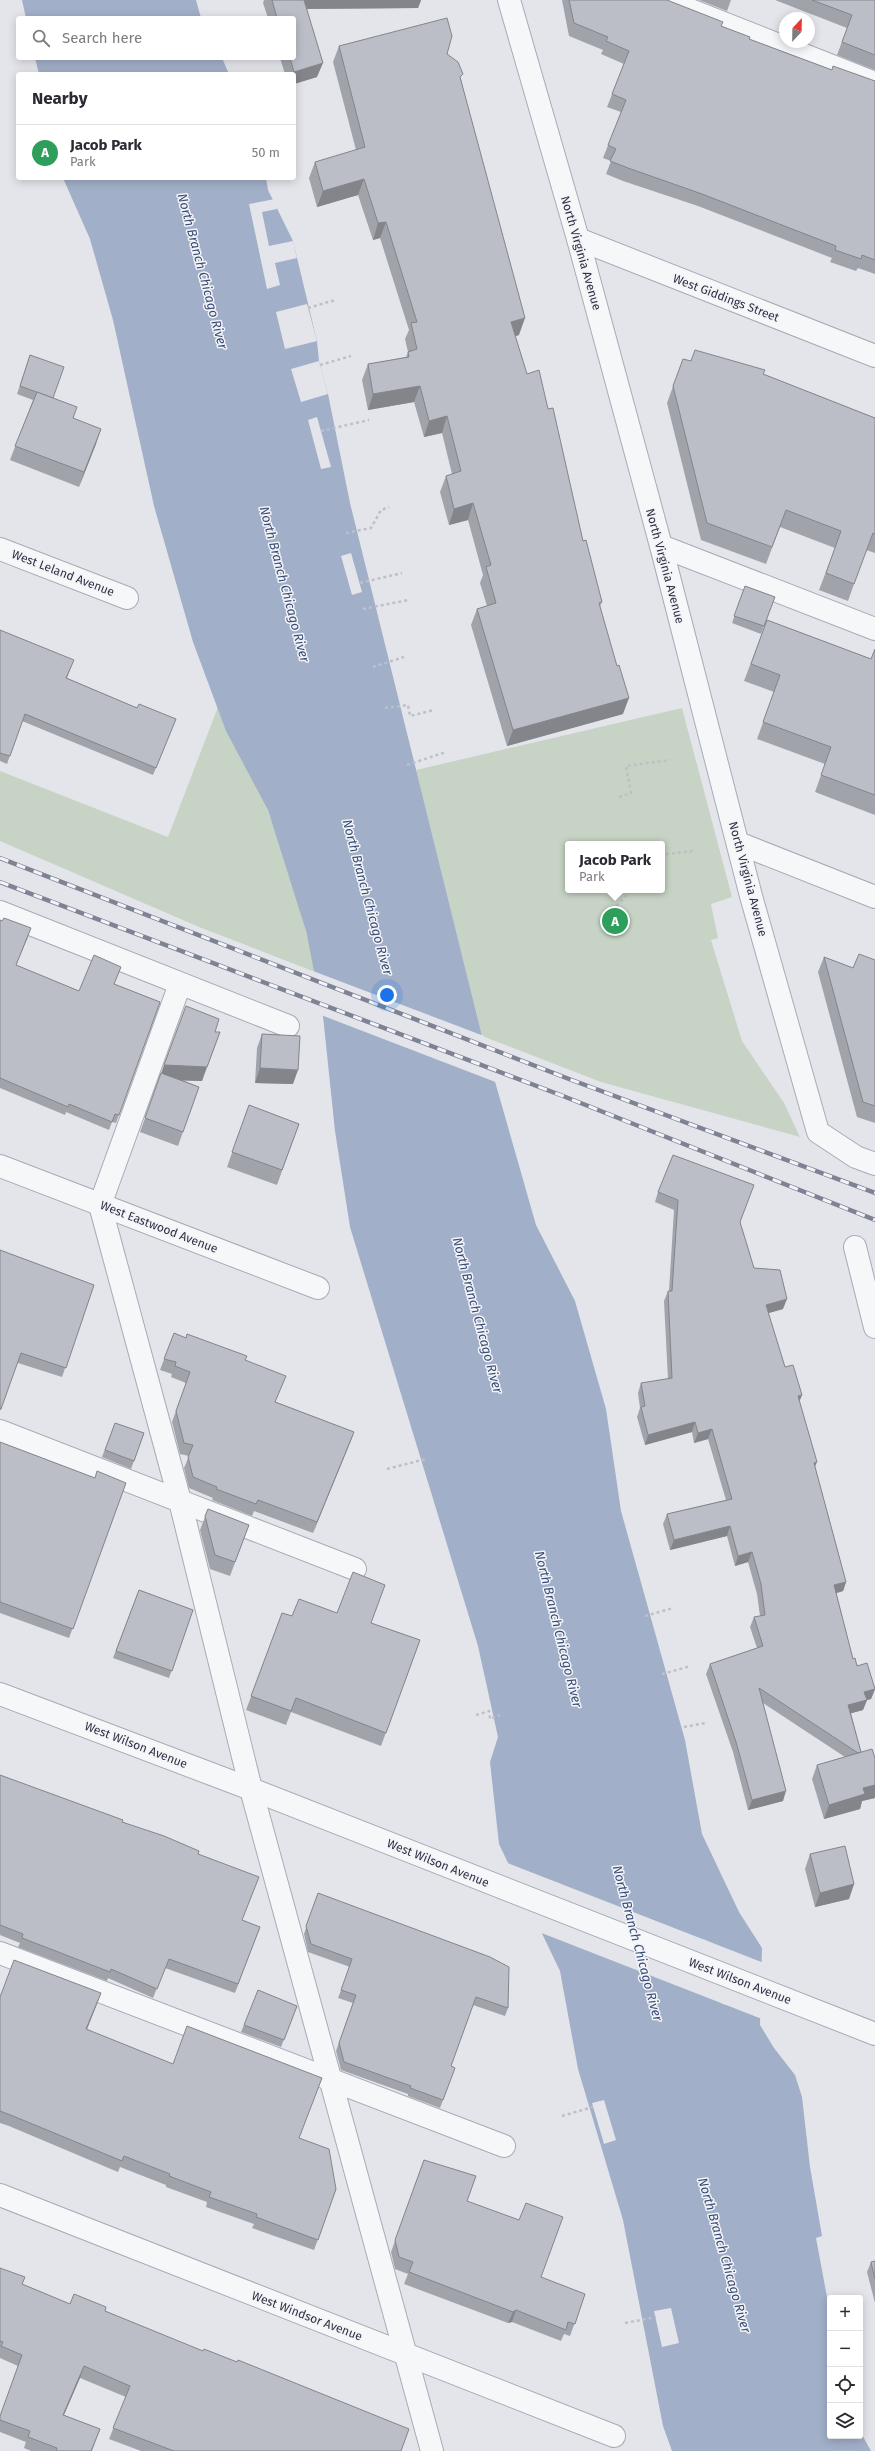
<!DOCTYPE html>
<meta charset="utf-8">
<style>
:root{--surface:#fff;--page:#f2f2f3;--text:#2b2b33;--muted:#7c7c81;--line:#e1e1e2;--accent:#7c3aed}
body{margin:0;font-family:"Fira Sans",sans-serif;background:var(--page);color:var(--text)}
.controls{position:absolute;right:12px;bottom:12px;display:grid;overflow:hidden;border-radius:4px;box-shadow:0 2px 10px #0003}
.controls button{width:36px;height:36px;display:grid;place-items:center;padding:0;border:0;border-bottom:1px solid var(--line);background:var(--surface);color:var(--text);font:20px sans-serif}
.compass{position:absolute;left:779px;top:12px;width:36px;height:36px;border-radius:50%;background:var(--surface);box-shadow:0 2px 10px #0003;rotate:22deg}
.you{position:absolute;left:387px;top:995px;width:14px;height:14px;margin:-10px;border:3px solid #fff;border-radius:50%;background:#1a73e8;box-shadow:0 0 0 6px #1a73e833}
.badge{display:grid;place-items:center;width:26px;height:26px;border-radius:50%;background:var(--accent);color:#fff;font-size:13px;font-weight:700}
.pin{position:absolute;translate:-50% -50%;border:2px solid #fff;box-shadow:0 1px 4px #0006}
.popup{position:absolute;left:565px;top:841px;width:100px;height:52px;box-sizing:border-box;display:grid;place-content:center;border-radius:4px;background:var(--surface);filter:drop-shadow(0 1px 3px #0005);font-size:13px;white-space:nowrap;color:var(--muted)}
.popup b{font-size:15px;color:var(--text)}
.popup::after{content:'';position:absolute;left:50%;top:100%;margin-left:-8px;border:8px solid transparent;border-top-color:var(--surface)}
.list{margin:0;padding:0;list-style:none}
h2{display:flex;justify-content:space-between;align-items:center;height:52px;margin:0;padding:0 16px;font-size:17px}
h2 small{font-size:13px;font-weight:400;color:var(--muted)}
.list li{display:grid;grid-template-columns:26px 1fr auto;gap:12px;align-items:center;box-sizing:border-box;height:56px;padding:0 16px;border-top:1px solid var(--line)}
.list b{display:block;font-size:15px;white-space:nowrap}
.list p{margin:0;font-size:13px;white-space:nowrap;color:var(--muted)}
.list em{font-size:13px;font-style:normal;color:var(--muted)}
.icon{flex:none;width:22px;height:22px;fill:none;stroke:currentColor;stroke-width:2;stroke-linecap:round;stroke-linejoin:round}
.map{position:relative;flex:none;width:875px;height:2451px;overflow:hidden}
.search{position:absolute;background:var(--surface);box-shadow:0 2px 10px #0003;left:16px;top:16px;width:280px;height:44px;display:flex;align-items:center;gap:10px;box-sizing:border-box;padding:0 14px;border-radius:4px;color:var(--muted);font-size:15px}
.panel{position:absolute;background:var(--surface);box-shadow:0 2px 10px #0003;left:16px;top:72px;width:280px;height:108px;border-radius:4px}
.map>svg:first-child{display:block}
.green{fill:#c7d4c5;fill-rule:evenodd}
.water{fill:#a1afc8;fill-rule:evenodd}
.pier{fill:#e3e5eb;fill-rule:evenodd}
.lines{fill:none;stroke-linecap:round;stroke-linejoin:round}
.minor-casing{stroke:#a8abb5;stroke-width:24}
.path{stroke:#bdc0c6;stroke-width:2.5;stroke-dasharray:3 3;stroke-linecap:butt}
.minor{stroke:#f6f7f9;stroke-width:22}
.rail-casing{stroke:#7e8393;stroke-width:4.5}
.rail{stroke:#f3f4f8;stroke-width:3;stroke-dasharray:9;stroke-linecap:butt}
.wall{fill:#a1a3ab}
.shaded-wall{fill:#83858b}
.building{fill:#bbbec7;stroke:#83858b}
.labels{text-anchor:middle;stroke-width:3;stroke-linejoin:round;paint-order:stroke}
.street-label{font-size:12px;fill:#2c3142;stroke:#f3f4f8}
.water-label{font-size:13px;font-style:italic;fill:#384b74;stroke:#f3f4f8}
</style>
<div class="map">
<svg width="875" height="2451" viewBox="0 0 875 2451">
<rect width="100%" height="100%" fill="#e3e5eb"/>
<g class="green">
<path d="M 218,707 C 231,744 255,775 268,811 C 288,863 304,918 315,972 L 199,927 L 0,841 L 0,771 L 168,837 Z"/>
<path d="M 682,708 L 732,897 L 711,904 L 718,938 L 711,940 L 742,1041 L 784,1103 L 800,1137 L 601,1082 L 482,1036 L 416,770 ZM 568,844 L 662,844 L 662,890 L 568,890 Z"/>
</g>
<g class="water">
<polygon points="22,0 196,0 201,18 26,18"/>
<polygon points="35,58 222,58 229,74 39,74"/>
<path d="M 63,178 L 266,178 L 268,190 L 293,241 L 317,341 L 319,361 L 328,394 L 350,503 L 482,1036 L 536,1225 L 575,1301 L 606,1409 L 621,1511 L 685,1740 L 702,1834 L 739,1912 L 762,1948 L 760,2025 L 774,2048 L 795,2075 L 802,2097 L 810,2167 L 822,2236 L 816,2238 L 830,2313 L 830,2436 L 860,2436 L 860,2431 L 871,2451 L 672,2451 L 663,2426 L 623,2220 L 578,2069 L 560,1971 L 499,1844 L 490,1762 L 498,1737 L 478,1646 L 350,1227 L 335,1131 L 323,1016 L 306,931 L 268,810 L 226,731 L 193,642 L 154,506 L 113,320 L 90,239 ZM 556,1882 L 563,1885 L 581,1948 L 575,1946 ZM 703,1939 L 709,1942 L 726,2005 L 721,2003 Z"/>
</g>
<g class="pier">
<polygon points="275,199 277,209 262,212 269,246 293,241 297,258 275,263 280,285 267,289 249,204"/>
<polygon points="307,304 317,341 285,349 276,312"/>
<polygon points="319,361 328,394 301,402 291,369"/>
<polygon points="317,417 331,467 321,469 308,420"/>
<polygon points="351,553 362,592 352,595 341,556"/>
<polygon points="313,971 484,1036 498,1083 321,1015"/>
<path d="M 505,1862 L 764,1963 L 762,2019 L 539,1932 ZM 559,1885 L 561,1886 L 578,1945 L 576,1944 Z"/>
<polygon points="604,2100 616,2140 604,2144 592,2103"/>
<polygon points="671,2308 679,2343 662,2347 654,2311"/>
</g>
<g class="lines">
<defs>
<g id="minor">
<polyline points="509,0 578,239 661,546 751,896 818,1132 856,1157 875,1164"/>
<polyline points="665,0 875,83"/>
<polyline points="578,239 875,356"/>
<polyline points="661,546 875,629"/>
<polyline points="0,549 127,598"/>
<polyline points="738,843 875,897"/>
<polyline points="0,912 288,1026"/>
<polyline points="180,984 100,1205 180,1501 251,1789 432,2451"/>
<polyline points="0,1166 318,1288"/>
<polyline points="855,1247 875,1327"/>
<polyline points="0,1431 355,1569"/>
<polyline points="0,1694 251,1789 875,2034"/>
<polyline points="0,1953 504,2146"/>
<polyline points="0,2195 614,2436"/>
</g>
</defs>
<use href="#minor" class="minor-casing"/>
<g class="path">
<polyline points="308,308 335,300"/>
<polyline points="320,365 351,356"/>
<polyline points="321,431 369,420"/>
<polyline points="346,533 371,528 381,510 389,507"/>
<polyline points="360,583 402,573"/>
<polyline points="363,609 408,600"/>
<polyline points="373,667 404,657"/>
<polyline points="385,708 408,705 410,716 434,710"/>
<polyline points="407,765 446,752"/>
<polyline points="619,797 631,793 626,766 670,760"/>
<polyline points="662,859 667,854 693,851"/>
<polyline points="612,910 632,890"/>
<polyline points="387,1469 426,1459"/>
<polyline points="645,1616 673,1608"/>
<polyline points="662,1674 691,1666"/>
<polyline points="476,1715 489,1711 490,1719 500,1715"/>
<polyline points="684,1727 706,1723"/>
<polyline points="562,2116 593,2107"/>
<polyline points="625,2323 656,2317"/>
</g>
<use href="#minor" class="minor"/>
<defs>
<g id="rail">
<polyline points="0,858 569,1079 875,1193"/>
<polyline points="0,882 563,1096 875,1220"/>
</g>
</defs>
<use href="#rail" class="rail-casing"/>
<use href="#rail" class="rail"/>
</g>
<g class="wall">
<polygon points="264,0 421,0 418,8 306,9 317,77 294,84 294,74 285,74 280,58 294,58 294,18 268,18 263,3"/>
<polygon points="562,0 667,0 749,39 832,70 875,81 875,274 858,268 856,271 830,262 832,258 698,206 623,181 606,174 611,161 603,158 621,112 607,107 624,64 601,54 603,50 569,36"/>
<polygon points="699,0 731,0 727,11"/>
<polygon points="775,0 875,0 875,70 837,55 847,28"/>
<polygon points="339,46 447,54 461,79 519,335 515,336 527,374 548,409 583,541 602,602 600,606 623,714 507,746 471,625 477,609 487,606 480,583 483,575 468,520 449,525 440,492 446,476 452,474 442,433 424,437 414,402 368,410 362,380 368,364 406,357 408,352 405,339 409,330 380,238 373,240 358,195 317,207 309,178 315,162 356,150 333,62"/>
<polygon points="30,355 53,398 73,419 96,444 79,487 10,460 33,400 17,394"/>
<polygon points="683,359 691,361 763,374 875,418 875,553 866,550 848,601 819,590 835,548 780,527 766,564 701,540 667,403"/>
<polygon points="745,586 775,597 761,634 732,623"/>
<polygon points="767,620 871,659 875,649 875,815 815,792 825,764 757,739 774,692 744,681"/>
<polygon points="0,630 71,667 67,678 137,708 176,719 153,775 22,721 7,764 0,761"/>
<polygon points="0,920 28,937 16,965 79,991 118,975 114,984 160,1002 116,1123 112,1122 109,1130 66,1112 65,1115 0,1088"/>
<polygon points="824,957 853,968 875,960 875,1123 857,1117 818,972"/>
<polygon points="186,1006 215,1032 202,1081 182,1080 199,1087 178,1146 140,1132"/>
<polygon points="262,1034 293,1084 255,1083 257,1048"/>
<polygon points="249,1105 299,1124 277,1185 227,1167"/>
<polygon points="658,1192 740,1223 754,1268 783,1309 768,1313 785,1367 802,1395 799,1401 815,1467 846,1582 843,1591 836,1593 853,1659 875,1689 871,1699 867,1700 863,1710 851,1713 861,1752 875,1758 875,1798 862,1801 860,1809 824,1819 812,1779 817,1765 845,1757 763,1703 783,1801 748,1810 733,1752 706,1674 710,1664 757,1648 750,1627 754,1617 760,1616 757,1594 748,1562 735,1566 727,1536 670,1550 663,1524 667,1514 726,1500 708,1439 694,1443 692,1432 645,1445 637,1417 640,1408 638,1393 641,1383 668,1379 664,1301 668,1291 669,1291 674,1210 655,1202"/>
<polygon points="0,1250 94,1285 62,1377 18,1363"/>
<polygon points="174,1333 186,1338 187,1334 245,1360 276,1402 354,1432 313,1533 254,1511 252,1516 212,1500 213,1498 189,1488 184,1468 189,1456 180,1454 172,1422 186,1383 171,1377 172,1374 160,1370"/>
<polygon points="115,1423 144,1433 131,1469 102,1457"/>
<polygon points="0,1442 95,1478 126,1483 69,1638 0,1613"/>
<polygon points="208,1509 249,1525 230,1576 210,1569 200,1530"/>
<polygon points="139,1590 193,1610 169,1678 113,1658"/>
<polygon points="282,1613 292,1616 337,1613 371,1623 420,1640 381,1746 291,1712 286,1725 246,1710"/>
<polygon points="0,1775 122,1822 198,1854 242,1920 260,1927 235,1993 165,1968 153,1998 108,1978 107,1981 18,1947 20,1943 0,1935"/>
<polygon points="810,1854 854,1884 849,1899 815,1907 805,1869"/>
<polygon points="318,1893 508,2008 505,2016 473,2005 451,2066 455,2068 440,2108 408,2096 408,2094 341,2070 336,2051 353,2003 338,1998 350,1967 308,1952 304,1934"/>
<polygon points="101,1993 87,2029 299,2138 336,2189 314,2250 252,2228 254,2224 206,2207 207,2202 166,2187 166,2185 120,2167 118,2172 9,2126 0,2123 0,1997"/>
<polygon points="297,2006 281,2047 241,2032 244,2025"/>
<polygon points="424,2160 467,2201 541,2277 585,2294 570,2336 564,2334 561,2341 512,2322 508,2323 404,2284 408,2274 395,2269 391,2252"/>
<polygon points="875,2261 875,2303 867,2272 871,2262"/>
<polygon points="0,2268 22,2284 70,2304 105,2311 401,2451 141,2451 109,2439 126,2397 80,2378 64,2415 100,2429 92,2451 31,2451 24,2448 26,2442 0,2432 0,2416 18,2366 0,2358"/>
</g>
<g class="shaded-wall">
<polygon points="301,0 421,0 418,8 298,9"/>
<polygon points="323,63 317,77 294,84 294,74 293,74 294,72"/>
<polygon points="364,179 358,195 317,207 323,191"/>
<polygon points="386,222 380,238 373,240 378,223"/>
<polygon points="525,318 519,335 506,339 511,322"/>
<polygon points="420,386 414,402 368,410 373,394"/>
<polygon points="447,416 442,433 424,437 429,421"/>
<polygon points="101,429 96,444 79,487 84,472"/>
<polygon points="473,503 468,520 449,525 454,509"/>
<polygon points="629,698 623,714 507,746 513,730"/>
<polygon points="220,1032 202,1081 159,1080 164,1065"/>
<polygon points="260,1068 298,1070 293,1084 255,1083"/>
<polygon points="787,1299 783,1309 762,1315 766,1305"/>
<polygon points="802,1395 798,1405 798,1396"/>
<polygon points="695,1422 692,1432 645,1445 648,1435"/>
<polygon points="712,1429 708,1439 694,1443 698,1433"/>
<polygon points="354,1432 350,1443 313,1533 317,1522"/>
<polygon points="817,1462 813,1471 814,1463"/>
<polygon points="730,1526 727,1536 670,1550 674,1540"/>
<polygon points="752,1552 748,1562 735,1566 738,1556"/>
<polygon points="846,1582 843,1591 830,1595 834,1585"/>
<polygon points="875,1689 871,1699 867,1700 863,1710 845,1715 848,1705 864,1692"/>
<polygon points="875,1785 875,1798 862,1801 860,1809 824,1819 829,1805 863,1788"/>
<polygon points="786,1791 783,1801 748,1810 752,1800"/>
<polygon points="854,1884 849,1899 815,1907 820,1893"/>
<polygon points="101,1993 97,2004 83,2039 86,2029"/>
<polygon points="516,2310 512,2322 508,2323 513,2312"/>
<polygon points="84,2366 80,2378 59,2426 63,2415"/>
</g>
<g class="building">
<polygon points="272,0 304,0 323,63 294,72 290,58 294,58 294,18 277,18"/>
<polygon points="569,0 667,0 723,22 721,26 750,37 749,39 832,70 833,66 875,81 875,260 862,255 861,259 835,250 836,246 702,194 628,168 610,161 616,149 608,145 626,100 612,94 629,51 606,41 608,37 574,23"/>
<polygon points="812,0 875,0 875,55 842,42 852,15"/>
<polygon points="447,18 452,36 447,54 458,62 463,74 460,77 525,318 511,322 527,374 539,370 548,409 553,408 583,541 586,540 602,602 599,603 617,666 619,665 629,698 513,730 477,609 496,603 486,567 491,565 473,503 454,509 446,476 461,471 447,416 429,421 420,386 373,394 368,364 409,357 408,352 417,349 411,323 417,322 386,222 378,223 364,179 323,191 315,162 365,147 339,46"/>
<polygon points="695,350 765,370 763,374 875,418 875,534 873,533 854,584 826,573 841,531 786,510 772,547 707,523 673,386 683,359 691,361"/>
<polygon points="30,355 64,367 53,398 20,386"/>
<polygon points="37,392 77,407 73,418 101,429 84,472 15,446"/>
<polygon points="745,586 775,597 764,626 734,616"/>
<polygon points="767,620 871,659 875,649 875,795 821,775 831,747 763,722 780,675 751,664"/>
<polygon points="0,630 74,660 66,678 137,708 139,704 176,719 156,768 25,714 10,756 0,753"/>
<polygon points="4,918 31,928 16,965 79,991 94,955 121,967 114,984 160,1002 119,1115 115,1114 112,1122 69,1104 68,1107 0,1078 0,920 2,921"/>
<polygon points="859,954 875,960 875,1106 863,1102 824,957 853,968"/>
<polygon points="186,1006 219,1019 215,1032 220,1032 207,1067 164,1065"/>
<polygon points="262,1034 300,1036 298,1070 260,1068"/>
<polygon points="161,1073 199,1087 183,1132 145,1118"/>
<polygon points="249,1105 299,1124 282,1170 232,1152"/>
<polygon points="673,1155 754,1185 740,1222 754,1268 780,1270 787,1299 766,1305 785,1367 793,1365 802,1395 798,1396 817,1462 814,1463 846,1582 834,1585 853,1659 855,1658 857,1666 867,1663 875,1689 864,1692 867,1700 848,1705 861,1752 858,1753 759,1688 786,1791 752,1800 736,1742 710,1664 763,1646 754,1617 765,1615 761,1584 752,1552 738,1556 730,1526 674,1540 667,1514 732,1499 712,1429 698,1433 695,1422 648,1435 641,1407 645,1406 641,1383 672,1378 668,1291 672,1291 678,1200 658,1192"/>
<polygon points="0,1250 94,1285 66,1368 21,1353 1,1409 0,1410"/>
<polygon points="174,1333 186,1338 187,1334 247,1356 245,1360 286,1376 275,1402 354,1432 317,1522 258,1500 256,1504 216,1489 217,1487 193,1477 188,1457 193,1445 184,1443 176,1411 190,1372 175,1366 176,1362 164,1359"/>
<polygon points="115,1423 144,1433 134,1461 105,1450"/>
<polygon points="0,1442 95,1478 97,1471 126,1483 73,1629 0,1602"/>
<polygon points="208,1509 249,1525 235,1562 215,1555 205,1516"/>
<polygon points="353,1572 385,1585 371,1623 420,1640 386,1733 296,1698 291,1711 251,1696 282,1613 292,1616 299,1599 337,1613"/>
<polygon points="139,1590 193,1610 172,1671 116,1651"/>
<polygon points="872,1749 875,1758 875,1785 863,1788 865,1794 829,1805 817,1765"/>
<polygon points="0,1775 123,1820 122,1822 164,1836 199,1851 198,1854 259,1877 242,1920 260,1927 238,1984 169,1959 157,1989 111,1969 110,1972 22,1938 23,1934 0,1925"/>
<polygon points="845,1846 854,1884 820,1893 810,1854"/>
<polygon points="318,1893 490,1957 509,1967 508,2008 476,1997 451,2066 455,2068 443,2100 410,2088 411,2086 344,2062 339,2043 356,1995 341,1990 352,1959 311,1944 306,1926"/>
<polygon points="14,1960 101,1993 86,2029 173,2064 187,2026 322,2078 299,2138 329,2149 336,2189 318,2240 256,2217 257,2214 209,2197 211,2192 169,2176 170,2174 124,2156 122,2161 13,2116 0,2111 0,1997"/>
<polygon points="258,1990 297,2006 284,2040 244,2025"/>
<polygon points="424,2160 476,2176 467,2201 519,2220 526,2203 563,2217 541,2277 585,2294 575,2324 568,2322 566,2330 516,2310 513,2312 409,2272 413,2262 399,2257 395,2240"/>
<polygon points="875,2261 875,2279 871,2262"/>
<polygon points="0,2268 25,2277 22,2284 70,2304 74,2294 106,2307 105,2311 203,2351 204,2349 237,2362 238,2360 409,2429 401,2451 174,2451 113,2428 130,2386 84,2366 63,2415 100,2429 91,2451 56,2451 57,2448 28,2437 30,2431 0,2420 0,2416 22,2355 1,2346 3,2342 0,2341"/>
</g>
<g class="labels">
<g class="street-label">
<text transform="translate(581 253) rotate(74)" y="4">North Virginia Avenue</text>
<text transform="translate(726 298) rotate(21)" y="4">West Giddings Street</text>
<text transform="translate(665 566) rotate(75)" y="4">North Virginia Avenue</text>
<text transform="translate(63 573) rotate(21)" y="4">West Leland Avenue</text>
<text transform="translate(748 879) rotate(75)" y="4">North Virginia Avenue</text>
<text transform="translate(159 1227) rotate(21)" y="4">West Eastwood Avenue</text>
<text transform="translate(136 1745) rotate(21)" y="4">West Wilson Avenue</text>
<text transform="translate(438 1863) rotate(22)" y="4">West Wilson Avenue</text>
<text transform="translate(740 1981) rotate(21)" y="4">West Wilson Avenue</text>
<text transform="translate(307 2316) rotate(21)" y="4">West Windsor Avenue</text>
</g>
<g class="water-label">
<text transform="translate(203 271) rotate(75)" y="5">North Branch Chicago River</text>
<text transform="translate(285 584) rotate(75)" y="5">North Branch Chicago River</text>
<text transform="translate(368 897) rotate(75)" y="5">North Branch Chicago River</text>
<text transform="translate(478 1315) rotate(75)" y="5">North Branch Chicago River</text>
<text transform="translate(559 1629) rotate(76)" y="5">North Branch Chicago River</text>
<text transform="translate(638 1943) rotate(75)" y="5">North Branch Chicago River</text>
<text transform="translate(725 2255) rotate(74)" y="5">North Branch Chicago River</text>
</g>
</g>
</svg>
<div class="controls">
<button>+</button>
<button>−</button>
<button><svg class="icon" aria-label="locate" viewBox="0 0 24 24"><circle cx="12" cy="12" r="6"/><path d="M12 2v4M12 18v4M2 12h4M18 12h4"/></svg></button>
<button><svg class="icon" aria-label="layers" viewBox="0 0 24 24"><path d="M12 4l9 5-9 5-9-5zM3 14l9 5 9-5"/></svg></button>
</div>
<svg class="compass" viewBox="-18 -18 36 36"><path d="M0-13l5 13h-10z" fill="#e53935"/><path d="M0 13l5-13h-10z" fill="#7c7c81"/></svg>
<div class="you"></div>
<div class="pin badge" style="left:615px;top:921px;background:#2e9e5b">A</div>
<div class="popup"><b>Jacob Park</b>Park</div>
<div class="search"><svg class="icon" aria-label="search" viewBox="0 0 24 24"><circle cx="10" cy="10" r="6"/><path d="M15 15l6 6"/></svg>Search here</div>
<section class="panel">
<h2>Nearby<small></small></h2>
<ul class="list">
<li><span class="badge" style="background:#2e9e5b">A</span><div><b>Jacob Park</b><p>Park</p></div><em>50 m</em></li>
</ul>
</section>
</div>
